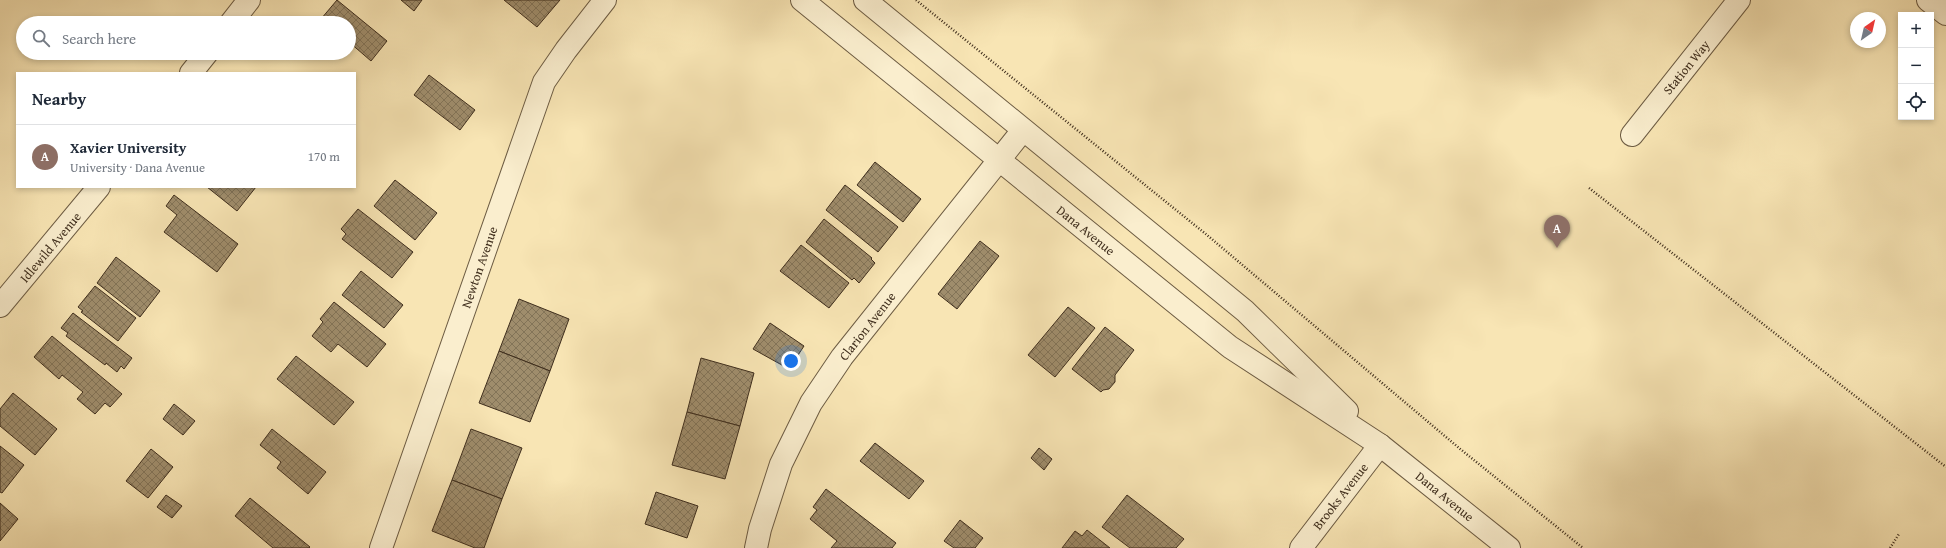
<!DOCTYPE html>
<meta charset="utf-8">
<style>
:root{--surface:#fff;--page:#f2f2f3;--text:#1f2937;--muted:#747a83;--line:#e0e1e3;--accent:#0f766e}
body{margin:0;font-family:"Gentium Book Plus",serif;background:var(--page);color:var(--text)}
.controls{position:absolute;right:12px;top:12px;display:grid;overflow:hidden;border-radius:0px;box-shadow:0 2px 6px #0003}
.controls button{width:36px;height:36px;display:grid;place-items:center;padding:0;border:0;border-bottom:1px solid var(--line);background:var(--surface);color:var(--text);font:20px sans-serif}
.compass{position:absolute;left:1850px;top:12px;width:36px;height:36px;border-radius:50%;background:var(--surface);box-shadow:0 2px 6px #0003;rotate:34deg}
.you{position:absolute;left:791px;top:361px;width:14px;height:14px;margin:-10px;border:3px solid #fff;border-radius:50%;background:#1a73e8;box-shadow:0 0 0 6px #1a73e833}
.badge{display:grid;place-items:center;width:26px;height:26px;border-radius:50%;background:var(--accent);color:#fff;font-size:13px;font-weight:700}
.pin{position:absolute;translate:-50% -33px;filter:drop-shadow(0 1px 2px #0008)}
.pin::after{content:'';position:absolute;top:21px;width:14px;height:12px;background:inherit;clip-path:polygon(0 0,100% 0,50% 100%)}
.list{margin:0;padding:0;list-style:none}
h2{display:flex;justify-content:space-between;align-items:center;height:52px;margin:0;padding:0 16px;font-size:17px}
h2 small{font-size:13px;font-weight:400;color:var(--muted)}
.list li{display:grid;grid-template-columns:26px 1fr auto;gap:12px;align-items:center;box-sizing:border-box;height:64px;padding:0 16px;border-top:1px solid var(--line)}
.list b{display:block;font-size:15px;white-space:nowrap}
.list p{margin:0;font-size:13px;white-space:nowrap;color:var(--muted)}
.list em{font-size:13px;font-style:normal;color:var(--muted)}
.icon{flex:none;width:22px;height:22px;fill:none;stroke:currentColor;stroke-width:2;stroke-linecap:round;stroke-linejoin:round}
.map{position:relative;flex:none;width:1946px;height:548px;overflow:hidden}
.search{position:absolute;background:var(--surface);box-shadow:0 2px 6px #0003;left:16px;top:16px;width:340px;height:44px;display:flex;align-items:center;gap:10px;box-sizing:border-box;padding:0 14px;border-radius:22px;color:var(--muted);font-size:15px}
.panel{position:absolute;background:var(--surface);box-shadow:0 2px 6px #0003;left:16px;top:72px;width:340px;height:116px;border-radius:0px}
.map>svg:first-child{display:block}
.building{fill:url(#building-cross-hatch);stroke:#3f2e1d}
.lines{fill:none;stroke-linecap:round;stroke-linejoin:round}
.minor-casing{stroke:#6d5c43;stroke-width:24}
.path{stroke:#3f2e1d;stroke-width:2.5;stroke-dasharray:1 2;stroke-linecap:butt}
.minor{stroke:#faeece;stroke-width:22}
.labels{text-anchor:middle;stroke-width:3;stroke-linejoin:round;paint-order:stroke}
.street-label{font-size:13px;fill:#3f2e1d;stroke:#faeece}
</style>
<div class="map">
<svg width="1946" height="548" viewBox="0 0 1946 548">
<defs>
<pattern id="building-cross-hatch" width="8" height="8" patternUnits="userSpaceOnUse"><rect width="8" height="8" fill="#9f8d6c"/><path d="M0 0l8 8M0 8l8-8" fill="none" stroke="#837458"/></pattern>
</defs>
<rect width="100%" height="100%" fill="#f8e5b4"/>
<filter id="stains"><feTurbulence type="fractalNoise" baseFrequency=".005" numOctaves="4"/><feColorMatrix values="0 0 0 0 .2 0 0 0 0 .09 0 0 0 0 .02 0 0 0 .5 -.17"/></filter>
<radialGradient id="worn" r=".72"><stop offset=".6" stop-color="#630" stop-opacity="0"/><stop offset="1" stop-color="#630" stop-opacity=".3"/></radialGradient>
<g class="building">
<polygon points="337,0 387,41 371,61 349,42 349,23 326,23 321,19"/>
<polygon points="401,0 422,0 414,11"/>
<polygon points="504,0 560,0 537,27"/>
<polygon points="429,75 475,110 460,130 414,95"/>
<polygon points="875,162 921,199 903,222 857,185"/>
<polygon points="395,180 437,213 415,240 374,206"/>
<polygon points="845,185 898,227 878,252 826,210"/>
<polygon points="207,187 256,187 237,211"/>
<polygon points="174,195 238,244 217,272 164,232 177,215 166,206"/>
<polygon points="358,209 413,252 392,278 342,239 346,234 341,229"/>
<polygon points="824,219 872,258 871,259 875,263 859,283 854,278 852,280 806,242"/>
<polygon points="980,241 999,256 957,309 938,294"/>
<polygon points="801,245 849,283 829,308 780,271"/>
<polygon points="116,257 160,291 140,317 97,283"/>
<polygon points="361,271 403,305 384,328 342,295"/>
<polygon points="95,286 136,318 118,341 81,312 83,311 78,307"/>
<polygon points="519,299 569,319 550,371 499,351"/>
<polygon points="334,302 386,344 367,367 338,344 331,352 312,336 323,322 320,319"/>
<polygon points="1068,307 1095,328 1055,377 1028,355"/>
<polygon points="73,313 132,358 124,369 121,366 117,372 106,363 105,365 66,336 68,333 61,328"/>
<polygon points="770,323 804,346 789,369 753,349"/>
<polygon points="1105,327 1134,350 1115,375 1115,382 1109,389 1103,390 1101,392 1072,369"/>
<polygon points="52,336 122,394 110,407 105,403 95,414 77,399 83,392 62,375 59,379 34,357"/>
<polygon points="499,351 550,371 530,422 479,403"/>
<polygon points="296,356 354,402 334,425 277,379"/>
<polygon points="701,358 754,373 740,426 687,412"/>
<polygon points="13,393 57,429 35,455 0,426 0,409"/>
<polygon points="174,404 195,421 183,435 163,419"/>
<polygon points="687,412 740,426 725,479 672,465"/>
<polygon points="272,429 326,472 308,494 277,468 281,462 260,445"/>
<polygon points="471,429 522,448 502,499 452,480"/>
<polygon points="875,443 924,481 909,499 860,461"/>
<polygon points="0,446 24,465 2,493 0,492"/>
<polygon points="1039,448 1052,459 1044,470 1031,458"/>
<polygon points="151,449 173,467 148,498 126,481"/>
<polygon points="452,480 502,499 484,548 475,548 432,531"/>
<polygon points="826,489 896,543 892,548 831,548 837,541 810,519 817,510 813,507"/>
<polygon points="656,492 698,506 687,538 645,524"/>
<polygon points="166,495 182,506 172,518 157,507"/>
<polygon points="1127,495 1184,539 1176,548 1130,548 1102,527"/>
<polygon points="250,498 310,547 309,548 273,548 235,516"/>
<polygon points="0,503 18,519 0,541"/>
<polygon points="960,520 983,538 975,548 954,548 944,541"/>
<polygon points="1087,530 1110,548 1062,548 1075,531 1082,536"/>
</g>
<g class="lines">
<defs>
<g id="minor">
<polyline points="802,0 1230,347 1380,445 1509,548"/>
<polyline points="865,0 1245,311 1347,411"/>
<polyline points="1928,0 1946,14"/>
<polyline points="231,23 249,0"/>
<polyline points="191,73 207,53"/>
<polyline points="1632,135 1739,0"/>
<polyline points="0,306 99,187"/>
<polyline points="381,548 544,82 566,50 605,0"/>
<polyline points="756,548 760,529 781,464 811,403 842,357 1023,130"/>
<polyline points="1301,548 1380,445"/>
</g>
</defs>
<use href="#minor" class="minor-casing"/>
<g class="path">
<polyline points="916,0 1207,235 1459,448 1583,548"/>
<polyline points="1589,188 1946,467"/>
<polyline points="1890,548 1899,534"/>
</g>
<use href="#minor" class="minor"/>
</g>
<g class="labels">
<g class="street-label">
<text transform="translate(1686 67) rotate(-51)" y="5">Station Way</text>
<text transform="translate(1086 230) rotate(39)" y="5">Dana Avenue</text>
<text transform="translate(50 247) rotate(-50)" y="5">Idlewild Avenue</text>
<text transform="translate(479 267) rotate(-71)" y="5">Newton Avenue</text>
<text transform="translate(867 326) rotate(-52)" y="5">Clarion Avenue</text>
<text transform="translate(1340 496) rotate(-52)" y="5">Brooks Avenue</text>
<text transform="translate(1445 496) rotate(39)" y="5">Dana Avenue</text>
</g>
</g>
<rect width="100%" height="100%" filter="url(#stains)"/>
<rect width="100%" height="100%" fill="url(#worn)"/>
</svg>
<div class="controls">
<button>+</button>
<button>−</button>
<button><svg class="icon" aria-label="locate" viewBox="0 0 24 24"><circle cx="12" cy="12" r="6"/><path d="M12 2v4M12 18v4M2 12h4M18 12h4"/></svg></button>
</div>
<svg class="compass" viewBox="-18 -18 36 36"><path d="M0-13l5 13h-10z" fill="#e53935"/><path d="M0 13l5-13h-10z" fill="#747a83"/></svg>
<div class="you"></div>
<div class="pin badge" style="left:1557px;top:248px;background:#8d6e63">A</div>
<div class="search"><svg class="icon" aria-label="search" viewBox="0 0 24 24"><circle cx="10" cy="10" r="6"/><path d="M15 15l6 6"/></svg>Search here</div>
<section class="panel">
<h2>Nearby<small></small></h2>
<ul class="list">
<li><span class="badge" style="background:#8d6e63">A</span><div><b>Xavier University</b><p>University · Dana Avenue</p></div><em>170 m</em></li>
</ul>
</section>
</div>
